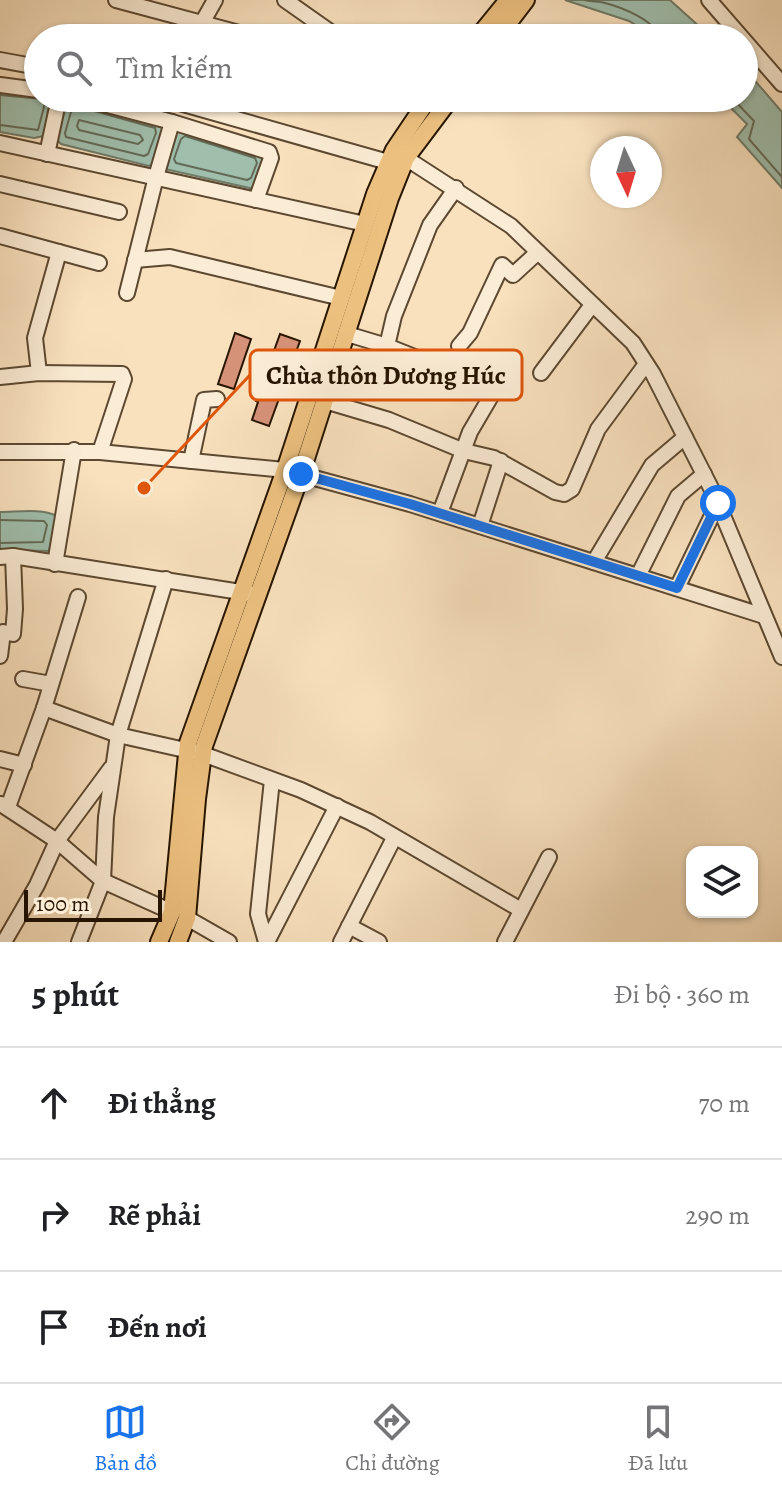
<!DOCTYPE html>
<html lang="vi">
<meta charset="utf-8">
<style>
:root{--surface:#fff;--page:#f6f6f6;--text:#202124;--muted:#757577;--line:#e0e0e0;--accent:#1a73e8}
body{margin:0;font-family:Alegreya,serif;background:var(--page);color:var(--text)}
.controls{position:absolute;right:24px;bottom:24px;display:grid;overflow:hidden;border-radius:16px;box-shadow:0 2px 6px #0004}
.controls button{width:72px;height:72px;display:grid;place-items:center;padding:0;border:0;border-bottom:2px solid var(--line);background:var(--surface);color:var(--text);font:40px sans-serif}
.compass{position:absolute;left:590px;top:136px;width:72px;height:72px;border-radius:50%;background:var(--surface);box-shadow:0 2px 6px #0004;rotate:176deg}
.scale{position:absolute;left:24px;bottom:20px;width:138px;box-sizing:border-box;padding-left:8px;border:4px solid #271500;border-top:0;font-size:22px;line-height:28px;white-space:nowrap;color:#271500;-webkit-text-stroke:6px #fbecd5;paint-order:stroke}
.stop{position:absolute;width:24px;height:24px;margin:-18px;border:6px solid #1a73e8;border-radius:50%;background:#fff}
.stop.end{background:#1a73e8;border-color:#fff;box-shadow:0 2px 8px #0008}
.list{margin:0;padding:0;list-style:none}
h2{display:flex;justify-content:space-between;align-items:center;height:104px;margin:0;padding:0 32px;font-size:34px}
h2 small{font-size:26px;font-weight:400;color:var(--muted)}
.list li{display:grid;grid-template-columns:52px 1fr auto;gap:24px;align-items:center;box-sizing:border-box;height:112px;padding:0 32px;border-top:2px solid var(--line)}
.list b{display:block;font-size:30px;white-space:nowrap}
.list em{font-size:26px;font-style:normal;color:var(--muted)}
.icon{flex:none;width:44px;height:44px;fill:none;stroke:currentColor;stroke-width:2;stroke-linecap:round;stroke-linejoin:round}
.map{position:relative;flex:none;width:782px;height:942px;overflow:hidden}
.search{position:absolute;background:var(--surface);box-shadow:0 2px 6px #0004;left:24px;right:24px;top:24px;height:88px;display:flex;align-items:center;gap:20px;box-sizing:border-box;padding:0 28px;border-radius:44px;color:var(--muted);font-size:30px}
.sheet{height:440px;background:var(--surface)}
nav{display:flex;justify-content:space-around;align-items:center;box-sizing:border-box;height:112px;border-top:2px solid var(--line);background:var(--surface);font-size:22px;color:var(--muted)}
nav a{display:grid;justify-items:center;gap:4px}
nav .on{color:var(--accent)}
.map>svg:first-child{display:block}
.water{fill:#9fbeac;stroke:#6f7a67;stroke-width:2}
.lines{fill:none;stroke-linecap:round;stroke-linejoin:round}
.shore{stroke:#636a56;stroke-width:2}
.building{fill:#d69279;stroke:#271500;stroke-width:2}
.minor-casing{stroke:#5c4830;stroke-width:18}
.major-casing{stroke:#271500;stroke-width:20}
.minor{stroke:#fbecd5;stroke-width:14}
.major{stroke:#ecc07f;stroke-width:16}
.route{stroke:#1a73e8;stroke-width:10}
.leader{fill:none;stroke:#de560b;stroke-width:3}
.callout-dot{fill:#de560b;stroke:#fbecd5;stroke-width:3}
.callout{fill:#fbecd5;stroke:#de560b;stroke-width:3}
.callout-label{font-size:26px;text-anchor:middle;font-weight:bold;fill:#271500}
</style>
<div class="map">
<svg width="782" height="942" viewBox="0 0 782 942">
<rect width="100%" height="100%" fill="#f9e1be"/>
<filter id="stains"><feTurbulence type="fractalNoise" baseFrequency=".0025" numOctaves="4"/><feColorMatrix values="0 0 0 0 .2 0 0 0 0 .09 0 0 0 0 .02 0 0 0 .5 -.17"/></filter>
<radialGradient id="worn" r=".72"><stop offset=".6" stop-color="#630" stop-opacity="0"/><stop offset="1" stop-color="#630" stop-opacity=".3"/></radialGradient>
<g class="water">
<polygon points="565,0 670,0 712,38 656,38 629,21"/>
<polygon points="744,68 782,112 782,188 737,137 747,124 721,98 744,98"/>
<polygon points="0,87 38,92 38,98 53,98 48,130 44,136 34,138 0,132"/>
<polygon points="70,99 165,124 153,164 149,166 61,144 56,139 64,101"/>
<polygon points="177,128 265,153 254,189 165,169"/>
<path d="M 0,512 C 18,512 41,508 57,516 L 49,551 L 0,550 Z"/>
</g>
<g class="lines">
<g class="shore">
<path d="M 585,0 C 592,2 599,1 605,3 C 621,7 657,21 659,38"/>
<polyline points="0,95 42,99 45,103 38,130 0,125"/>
<polyline points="732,98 754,121 749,139 782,177"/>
<polygon points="73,105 155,128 156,133 148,154 144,156 66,137 65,133"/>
<polygon points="79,120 140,135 143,140 138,144 79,130 77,126"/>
<polygon points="185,136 255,158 257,163 251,178 247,180 176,163 174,159 181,139"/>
<polyline points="0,520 44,521 47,525 43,542 0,543"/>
</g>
</g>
<g class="building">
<polygon points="235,333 251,339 234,389 218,384"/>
<polygon points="280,334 300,341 269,426 252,420 258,402 256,401"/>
</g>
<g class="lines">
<defs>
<g id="minor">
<polyline points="116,0 258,38"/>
<polyline points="285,0 339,38"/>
<polyline points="709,0 782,84"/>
<polyline points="197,38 202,23 215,0"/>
<polyline points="0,60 38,67"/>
<polyline points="0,85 38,90"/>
<polyline points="81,98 172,122 269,152 271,158 256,200"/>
<polyline points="162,98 388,162"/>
<polyline points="0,143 365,224"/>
<polyline points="398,153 511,226 633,343 653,374 714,494 782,657"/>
<polyline points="47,154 59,98"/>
<polyline points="0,184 119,212"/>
<polyline points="0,236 99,263"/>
<polyline points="135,260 170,257 341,298"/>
<polyline points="127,293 156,177 172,122"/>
<polyline points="347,334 387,346 460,375"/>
<polyline points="387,346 394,316 430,225 456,188"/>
<polyline points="459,346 470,333 502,265 513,275 538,252"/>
<polyline points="39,373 35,338 59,252"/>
<polyline points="541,373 592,305"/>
<polyline points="0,377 39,373 122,374 124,379 100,452"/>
<polyline points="325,401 389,420 464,451 494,458 555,492 564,494 572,489 598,429 646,364"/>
<polyline points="0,452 100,452 285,470 410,504 764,616"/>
<polyline points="191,461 204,400 217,399"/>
<polyline points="440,513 470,432 497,386"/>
<polyline points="480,526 501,461"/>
<polyline points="0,557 13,556 253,594"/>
<polyline points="594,562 652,465 685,437"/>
<polyline points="55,564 74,450"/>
<polyline points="638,576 678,496 704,474"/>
<polyline points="677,588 718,503"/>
<polyline points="0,656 3,632 13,634 15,609 13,556"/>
<polyline points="23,679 51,684"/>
<polyline points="44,708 118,735 203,754 301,790 370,822 521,910"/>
<polyline points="0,759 24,765"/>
<polyline points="1,804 57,841 103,881 172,912"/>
<polyline points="8,807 44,708 78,597"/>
<polyline points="187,918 229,942"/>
<polyline points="349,926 379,942"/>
<polyline points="4,942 37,885 57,841 111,768"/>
<polyline points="79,942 103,881 106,817 118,735 166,579"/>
<polyline points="266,942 258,914 272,780"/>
<polyline points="267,942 337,806"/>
<polyline points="341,942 394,838"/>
<polyline points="505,942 549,857"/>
</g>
<g id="major">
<polyline points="477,38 508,0"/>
<polyline points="497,38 526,0"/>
<polyline points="159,942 172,912 188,743 285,470 375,194 394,150 429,98"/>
<polyline points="178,942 187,918 197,799 204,746 301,474 390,198 406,158 451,98"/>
</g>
</defs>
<use href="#minor" class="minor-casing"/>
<use href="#major" class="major-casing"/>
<use href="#minor" class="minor"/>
<use href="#major" class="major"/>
</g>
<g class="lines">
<polyline class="route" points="301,474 410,504 677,588 718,503"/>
</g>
<path class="leader" d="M144 488L250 375"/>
<circle class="callout-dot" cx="144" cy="488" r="8"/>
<rect class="callout" x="250" y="350" width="272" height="50" rx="8"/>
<g class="callout-label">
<text x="386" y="384">Chùa thôn Dương Húc</text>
</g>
<rect width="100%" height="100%" filter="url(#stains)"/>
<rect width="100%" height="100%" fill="url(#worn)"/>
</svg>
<div class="controls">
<button><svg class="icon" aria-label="layers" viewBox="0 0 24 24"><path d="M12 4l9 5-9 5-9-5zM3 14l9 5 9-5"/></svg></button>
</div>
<svg class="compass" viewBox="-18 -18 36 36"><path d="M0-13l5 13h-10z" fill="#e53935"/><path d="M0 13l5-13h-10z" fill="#757577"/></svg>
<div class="scale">100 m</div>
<div class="stop" style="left:718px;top:503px"></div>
<div class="stop end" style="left:301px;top:474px"></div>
<div class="search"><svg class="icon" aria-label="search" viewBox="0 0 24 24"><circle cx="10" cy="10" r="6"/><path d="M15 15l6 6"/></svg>Tìm kiếm</div>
</div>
<section class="sheet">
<h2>5 phút<small>Đi bộ · 360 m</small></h2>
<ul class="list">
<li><svg class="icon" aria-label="ahead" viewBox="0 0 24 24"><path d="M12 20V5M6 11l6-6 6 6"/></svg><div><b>Đi thẳng</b></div><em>70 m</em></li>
<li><svg class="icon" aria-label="right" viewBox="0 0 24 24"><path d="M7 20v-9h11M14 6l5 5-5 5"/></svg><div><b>Rẽ phải</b></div><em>290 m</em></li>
<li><svg class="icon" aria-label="arrive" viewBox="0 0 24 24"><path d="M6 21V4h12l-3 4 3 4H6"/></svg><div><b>Đến nơi</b></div></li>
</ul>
</section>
<nav>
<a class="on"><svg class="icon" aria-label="map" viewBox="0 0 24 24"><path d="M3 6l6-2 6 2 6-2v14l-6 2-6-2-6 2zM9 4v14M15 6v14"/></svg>Bản đồ</a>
<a><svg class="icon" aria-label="directions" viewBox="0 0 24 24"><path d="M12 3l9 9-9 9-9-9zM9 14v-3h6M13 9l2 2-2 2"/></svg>Chỉ đường</a>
<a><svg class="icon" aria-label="saved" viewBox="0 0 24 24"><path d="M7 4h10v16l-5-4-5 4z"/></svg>Đã lưu</a>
</nav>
